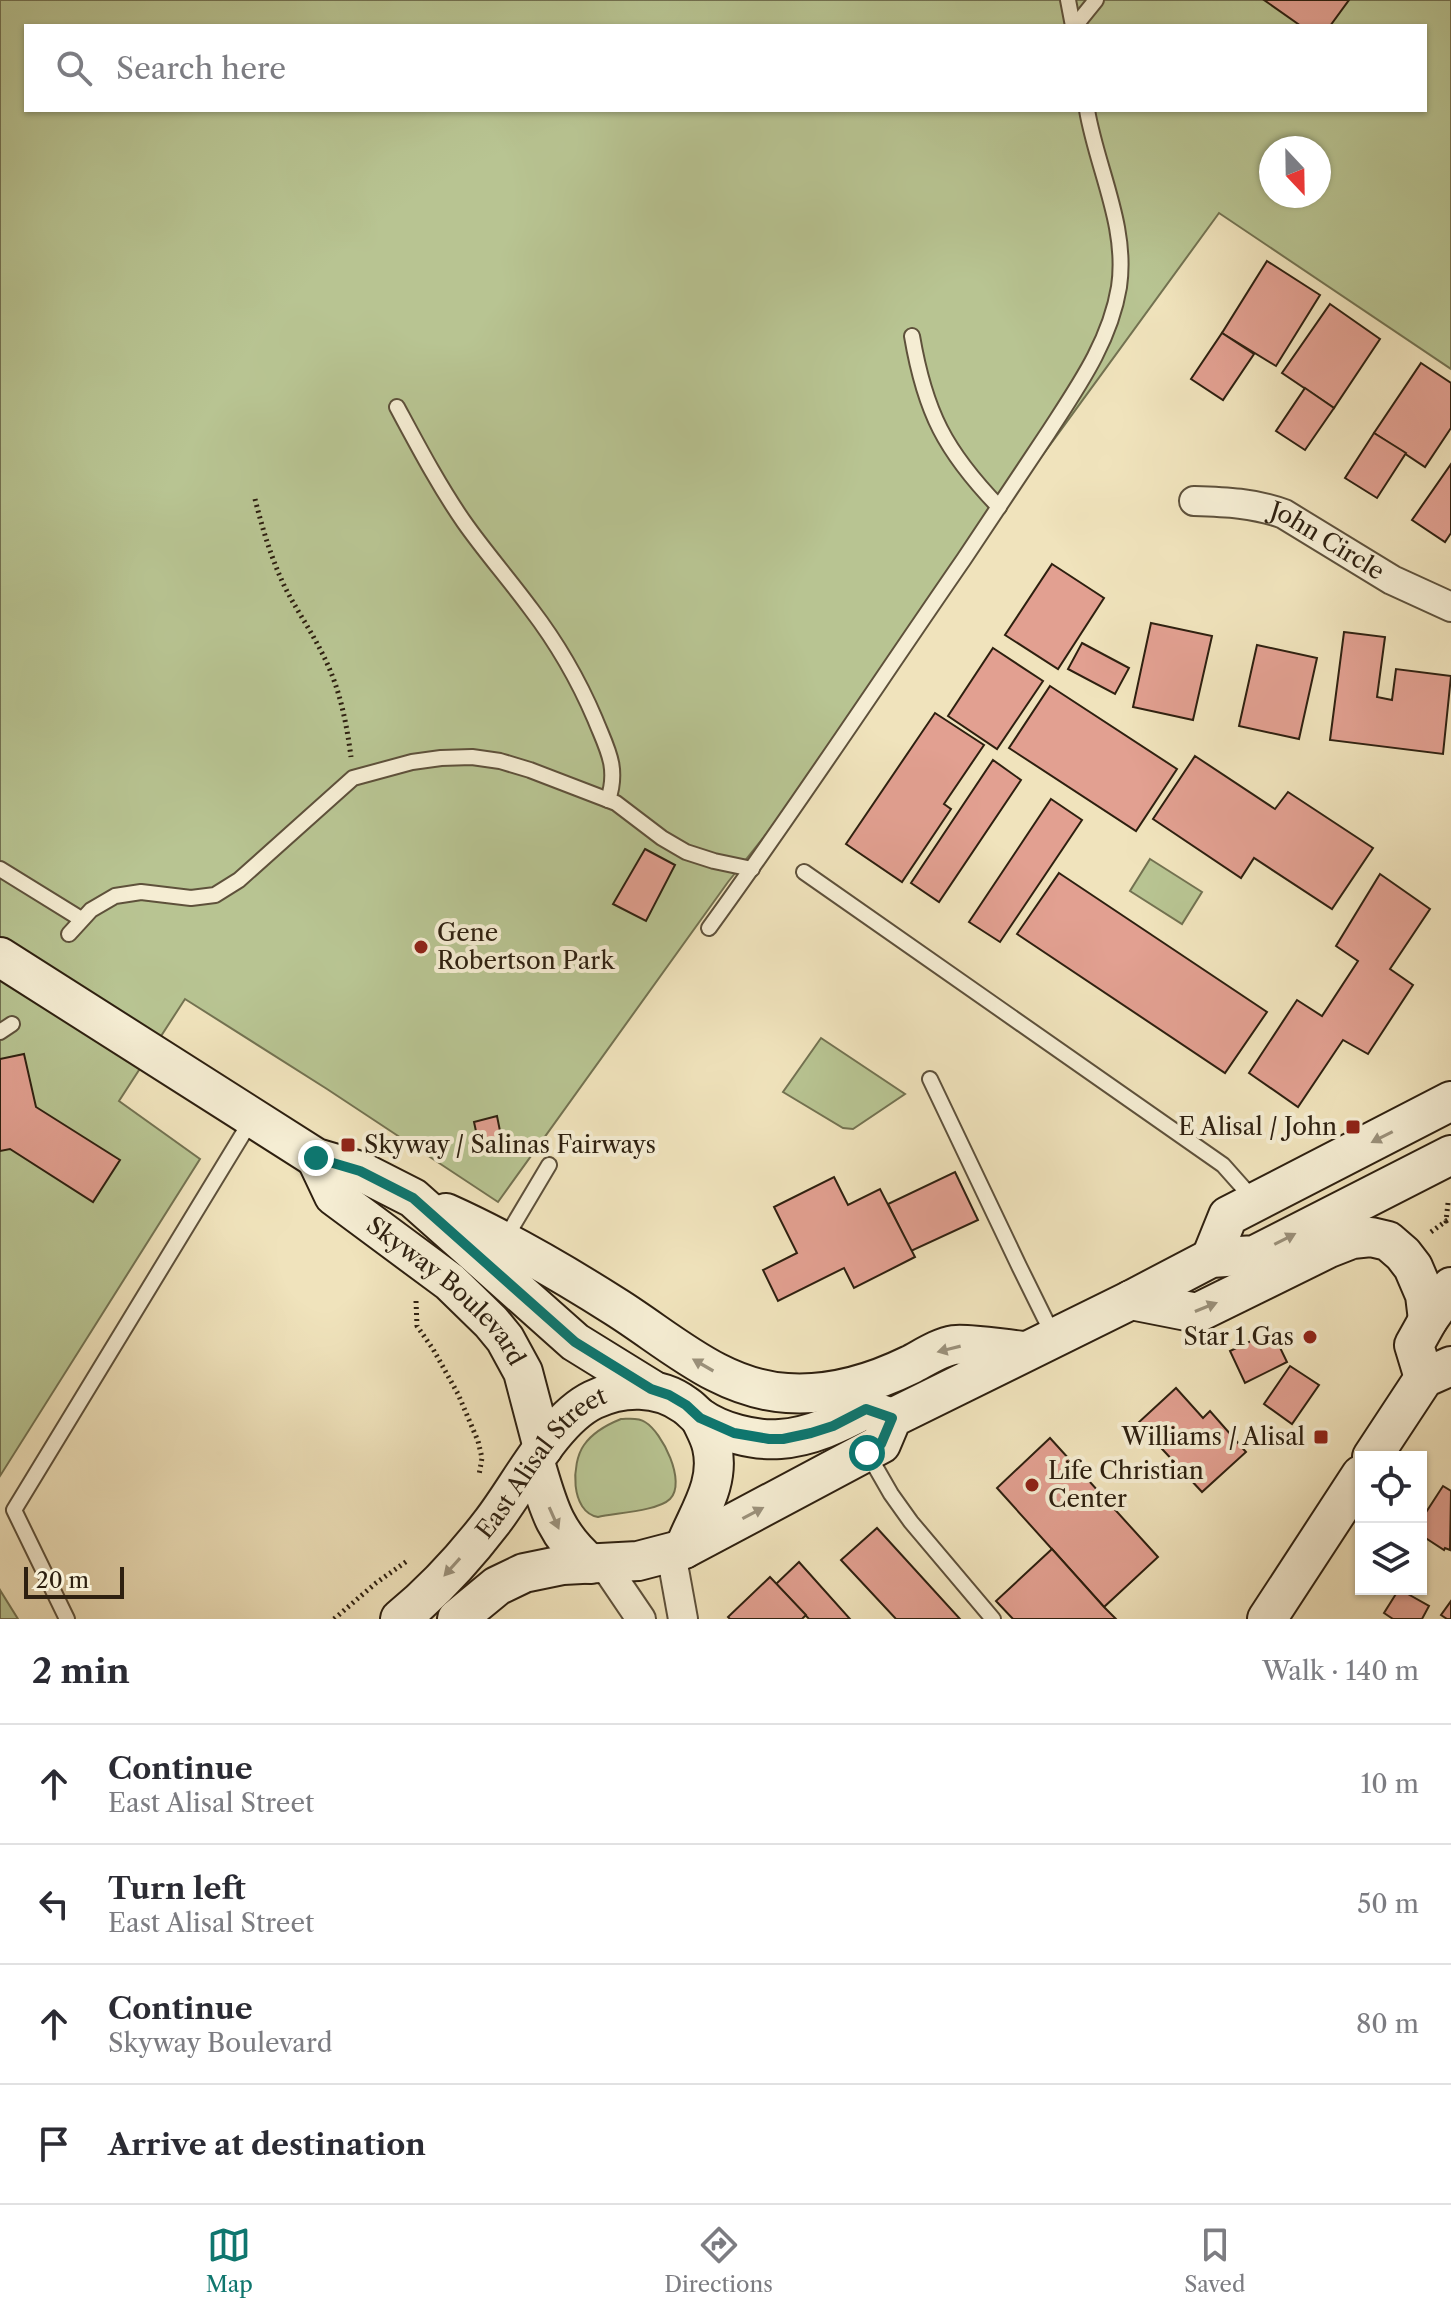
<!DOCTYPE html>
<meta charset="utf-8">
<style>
:root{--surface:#fff;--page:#f7f7f7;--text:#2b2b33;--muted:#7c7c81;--line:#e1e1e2;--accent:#0f766e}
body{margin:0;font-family:"Libre Caslon Text",serif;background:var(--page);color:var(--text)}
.controls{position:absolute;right:24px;bottom:24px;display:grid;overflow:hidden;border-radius:0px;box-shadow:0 2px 6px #0004}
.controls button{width:72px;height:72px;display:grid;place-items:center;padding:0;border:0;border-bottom:2px solid var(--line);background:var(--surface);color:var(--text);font:40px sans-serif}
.compass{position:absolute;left:1259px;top:136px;width:72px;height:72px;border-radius:50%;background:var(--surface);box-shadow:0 2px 6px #0004;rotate:158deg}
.scale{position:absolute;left:24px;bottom:20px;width:100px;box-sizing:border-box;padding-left:8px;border:4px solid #2e2010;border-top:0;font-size:22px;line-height:28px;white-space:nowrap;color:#2e2010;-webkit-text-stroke:6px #f5edd3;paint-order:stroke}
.stop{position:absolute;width:24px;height:24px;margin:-18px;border:6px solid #0f766e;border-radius:50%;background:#fff}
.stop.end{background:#0f766e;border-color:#fff;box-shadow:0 2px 8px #0008}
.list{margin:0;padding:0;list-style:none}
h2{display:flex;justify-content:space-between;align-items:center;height:104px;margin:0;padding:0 32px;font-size:34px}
h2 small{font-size:26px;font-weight:400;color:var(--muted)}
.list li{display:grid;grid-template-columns:52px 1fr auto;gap:24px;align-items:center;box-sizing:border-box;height:120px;padding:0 32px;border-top:2px solid var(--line)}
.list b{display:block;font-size:30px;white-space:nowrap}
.list p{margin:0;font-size:26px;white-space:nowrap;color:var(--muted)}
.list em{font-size:26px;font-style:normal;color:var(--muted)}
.icon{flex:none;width:44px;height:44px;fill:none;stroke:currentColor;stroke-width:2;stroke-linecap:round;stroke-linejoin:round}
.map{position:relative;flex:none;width:1451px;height:1619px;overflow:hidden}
.search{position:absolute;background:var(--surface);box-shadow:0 2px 6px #0004;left:24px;right:24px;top:24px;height:88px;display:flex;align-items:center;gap:20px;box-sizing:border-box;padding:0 28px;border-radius:0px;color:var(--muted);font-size:30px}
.sheet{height:584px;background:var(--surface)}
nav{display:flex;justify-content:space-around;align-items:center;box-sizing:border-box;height:112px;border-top:2px solid var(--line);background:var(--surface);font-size:22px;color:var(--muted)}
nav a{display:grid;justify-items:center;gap:4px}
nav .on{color:var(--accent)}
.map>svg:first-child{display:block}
.green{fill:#b8c492;stroke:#737251;stroke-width:2;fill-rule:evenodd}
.building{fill:#e2a091;stroke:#2e2010;stroke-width:2}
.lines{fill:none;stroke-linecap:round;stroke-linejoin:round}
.lane-casing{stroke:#5e513b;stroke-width:18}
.street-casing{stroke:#5e513b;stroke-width:32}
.secondary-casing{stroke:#2e2010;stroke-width:42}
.path{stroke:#2e2010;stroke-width:5;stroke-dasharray:2 4;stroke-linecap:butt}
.lane{stroke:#f5edd3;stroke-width:14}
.street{stroke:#f5edd3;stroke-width:28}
.secondary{stroke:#f5edd3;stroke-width:38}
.oneway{fill:#9b917b}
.route{stroke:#0f766e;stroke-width:10}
.poi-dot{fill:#8f2418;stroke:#f5edd3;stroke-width:3}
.labels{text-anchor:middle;stroke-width:8;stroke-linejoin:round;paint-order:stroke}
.street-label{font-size:24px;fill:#2e2010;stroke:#f5edd3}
.poi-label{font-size:24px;fill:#2e2010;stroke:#f5edd3;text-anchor:start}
</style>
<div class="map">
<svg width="1451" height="1619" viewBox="0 0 1451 1619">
<rect width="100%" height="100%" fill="#f0e3bc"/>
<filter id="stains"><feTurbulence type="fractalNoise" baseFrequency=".0025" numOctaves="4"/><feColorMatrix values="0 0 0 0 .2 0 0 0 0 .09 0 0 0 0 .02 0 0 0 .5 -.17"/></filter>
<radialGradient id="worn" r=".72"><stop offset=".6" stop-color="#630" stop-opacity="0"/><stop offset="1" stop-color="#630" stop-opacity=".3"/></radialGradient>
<g class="green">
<path d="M 0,0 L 1451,0 L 1451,369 L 1219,213 L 767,833 L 728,882 L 498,1202 L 327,1089 L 185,999 L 119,1101 L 200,1159 L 0,1476 ZM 26,26 L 1425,26 L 1425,110 L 26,110 ZM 1271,148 L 1319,148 L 1319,196 L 1271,196 Z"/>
<polygon points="1150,859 1202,892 1182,924 1130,891"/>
<polygon points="821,1038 905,1094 853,1129 843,1128 783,1092"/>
<path d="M 621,1419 C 628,1419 638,1417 645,1422 C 662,1432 687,1482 670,1499 C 658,1511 615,1513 598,1517 C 570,1512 571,1463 584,1445 C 593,1432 606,1425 621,1419 Z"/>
<polygon points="0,1590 18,1619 0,1619"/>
</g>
<g class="building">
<polygon points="1264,0 1349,0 1330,26 1301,26"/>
<polygon points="1267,261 1320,295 1276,366 1222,333"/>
<polygon points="1330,304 1380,339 1334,408 1282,373"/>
<polygon points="1222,333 1254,354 1223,400 1191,379"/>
<polygon points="1421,363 1451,383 1451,428 1425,467 1374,433"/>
<polygon points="1305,388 1334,408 1305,450 1276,431"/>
<polygon points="1374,433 1406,453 1377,498 1345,478"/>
<polygon points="1451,464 1451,533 1445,542 1412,520"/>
<polygon points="1052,564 1104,598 1058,669 1005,635"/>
<polygon points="1151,623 1212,636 1193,720 1133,707"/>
<polygon points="1344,632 1385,637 1377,697 1392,700 1396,669 1451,676 1443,754 1330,740"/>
<polygon points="1082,643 1129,668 1115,694 1068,669"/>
<polygon points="1257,645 1317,658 1299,739 1239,726"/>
<polygon points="993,648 1043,681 997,749 948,716"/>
<polygon points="1050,686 1177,769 1136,831 1009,748"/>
<polygon points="935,713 984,745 944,804 951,809 902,882 846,844"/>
<polygon points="1195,756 1275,809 1288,792 1373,848 1332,909 1254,858 1241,878 1153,819"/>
<polygon points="993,760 1021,780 939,902 911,883"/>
<polygon points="1051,799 1082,820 1000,942 969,922"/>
<polygon points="645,849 675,865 646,921 613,904"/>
<polygon points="1059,873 1267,1012 1225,1073 1017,934"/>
<polygon points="1380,874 1430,909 1390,969 1413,985 1368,1054 1343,1040 1298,1107 1249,1073 1297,1000 1322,1016 1358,961 1336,946"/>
<polygon points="24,1054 36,1107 120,1160 93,1202 10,1149 0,1151 0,1059"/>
<polygon points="497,1116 503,1146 480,1150 474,1122"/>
<polygon points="955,1172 978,1220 911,1251 888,1204"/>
<polygon points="834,1177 848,1205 880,1189 915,1257 854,1288 844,1268 778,1301 763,1270 797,1253 774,1207"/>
<polygon points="1272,1331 1287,1362 1245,1383 1230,1351"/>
<polygon points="1290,1366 1319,1385 1292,1424 1264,1404"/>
<polygon points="1176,1388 1203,1418 1210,1411 1246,1452 1202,1492 1138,1423"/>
<polygon points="1050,1438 1158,1557 1104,1607 997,1488"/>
<polygon points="1443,1486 1451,1491 1450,1550 1445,1548 1444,1550 1421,1535 1421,1520"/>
<polygon points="877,1528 960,1619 896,1619 841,1560"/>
<polygon points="1052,1549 1104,1607 1116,1619 1013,1619 996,1601"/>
<polygon points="799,1562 850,1619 809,1619 776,1584"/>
<polygon points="770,1577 806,1615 802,1619 730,1619 728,1617"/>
<polygon points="1399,1589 1429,1606 1422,1619 1393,1619 1384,1613"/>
<polygon points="1451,1601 1451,1619 1447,1619 1441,1615"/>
</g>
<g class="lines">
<defs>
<g id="lane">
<polyline points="1068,0 1073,26"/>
<polyline points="1075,26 1096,0"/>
<path d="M 912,336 C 925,412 945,451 999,507"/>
<path d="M 397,407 C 418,446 439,486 464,522 C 485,552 509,579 531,609 C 557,643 578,679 595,719 C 607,749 619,767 608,800"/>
<polyline points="0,869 81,919"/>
<polyline points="804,872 1223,1165 1255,1201"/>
<path d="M 709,928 C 797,807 879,682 964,559 C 992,517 1020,475 1048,433 C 1077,388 1110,342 1119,287 C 1128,226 1097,169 1087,110"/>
<polyline points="69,934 91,910 115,896 141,892 191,898 215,895 239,880 353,778 412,762 441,758 472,757 500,761 530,770 616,803 662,838 686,852 714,861 752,869"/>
<polyline points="0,1032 12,1024"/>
<polyline points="930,1079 1019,1266 1054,1337"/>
<polyline points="505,1239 549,1165"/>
<polyline points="868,1454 891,1494 911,1522 993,1619"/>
<polyline points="67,1619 14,1510 252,1119"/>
</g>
<g id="street">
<path id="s1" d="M 1194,501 C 1226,502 1254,503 1284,514 L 1392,580 L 1451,607"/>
<polyline points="671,1553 683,1619"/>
<polyline points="603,1563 641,1619"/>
</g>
<g id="secondary">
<polyline points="0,957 316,1158 360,1171 413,1198 575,1342 651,1389"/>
<path id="s2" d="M 316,1158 L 334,1196 L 450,1282 L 491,1322 L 505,1339 L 523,1372 L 543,1448"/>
<path d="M 446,1213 C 506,1240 561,1272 616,1307 C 670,1341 720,1389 787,1393 C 831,1396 871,1384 910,1365 C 922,1359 940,1347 954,1345 C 971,1343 1007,1350 1026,1351"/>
<polyline points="1211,1258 1228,1216 1451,1101"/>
<polyline points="1131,1300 1197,1313 1329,1248 1352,1239 1371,1237 1388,1241 1403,1254 1413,1267 1425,1295 1428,1320"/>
<polyline points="1424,1378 1414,1345 1428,1320 1451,1287"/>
<polyline points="1372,1457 1424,1378 1451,1366"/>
<path d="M 535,1462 C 548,1506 554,1533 590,1564"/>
<path d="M 684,1549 C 696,1516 721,1485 712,1447 C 710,1437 704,1427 700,1418"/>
<path id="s3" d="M 400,1619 C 434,1591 466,1556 492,1522 C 520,1486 552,1420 593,1400 C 622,1386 658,1385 685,1405 C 690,1408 694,1413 699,1417 C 720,1432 754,1441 780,1439 C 811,1437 839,1423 866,1409 L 892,1418"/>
<polyline points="457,1619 497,1586 524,1573 563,1565 638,1561 684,1549 881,1444 892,1418 1131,1300 1211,1258 1255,1255 1451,1155"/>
<polyline points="1267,1619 1361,1475"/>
</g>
</defs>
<use href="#lane" class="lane-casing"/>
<use href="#street" class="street-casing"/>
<use href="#secondary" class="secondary-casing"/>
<g class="path">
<path d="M 255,499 C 262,527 270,554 282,581 C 293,605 309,627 321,651 C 339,685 346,719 351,757"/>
<polyline points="1448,1203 1446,1221 1451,1218"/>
<polyline points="1431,1232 1446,1221"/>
<polyline points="416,1301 417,1326 433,1349 458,1394 478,1441 482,1458 479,1475"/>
<polyline points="334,1619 376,1583 407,1561"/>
</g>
<use href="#lane" class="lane"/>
<use href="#street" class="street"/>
<use href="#secondary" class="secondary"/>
</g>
<defs><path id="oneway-solid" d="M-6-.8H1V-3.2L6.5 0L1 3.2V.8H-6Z" transform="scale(2)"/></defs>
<g class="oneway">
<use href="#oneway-solid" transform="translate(1382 1137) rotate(153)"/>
<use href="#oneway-solid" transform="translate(1285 1239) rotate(-27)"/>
<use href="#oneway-solid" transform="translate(1206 1307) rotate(-22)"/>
<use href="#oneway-solid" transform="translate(949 1349) rotate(166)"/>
<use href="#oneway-solid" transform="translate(703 1365) rotate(-150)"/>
<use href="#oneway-solid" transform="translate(753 1513) rotate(-28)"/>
<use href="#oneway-solid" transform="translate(554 1518) rotate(66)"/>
<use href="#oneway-solid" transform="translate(452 1567) rotate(132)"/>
</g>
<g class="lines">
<polyline class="route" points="316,1158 360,1171 413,1198 575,1342 651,1389 669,1395 686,1405 700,1418 734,1433 769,1439 783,1439 811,1433 833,1426 866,1409 892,1418 881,1444 867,1453"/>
</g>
<g class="poi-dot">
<circle cx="421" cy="947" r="8"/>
<rect x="1345" y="1119" width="16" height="16" rx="4"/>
<rect x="340" y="1137" width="16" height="16" rx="4"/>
<circle cx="1310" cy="1337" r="8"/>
<rect x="1313" y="1429" width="16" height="16" rx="4"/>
<circle cx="1032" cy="1485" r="8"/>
</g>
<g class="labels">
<g class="street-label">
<text dy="8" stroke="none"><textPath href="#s1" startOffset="142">John Circle</textPath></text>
<text dy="8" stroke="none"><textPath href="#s2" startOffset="190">Skyway Boulevard</textPath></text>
<text dy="8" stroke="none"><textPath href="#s3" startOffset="212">East Alisal Street</textPath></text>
</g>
<g class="poi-label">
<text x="437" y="941">Gene<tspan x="437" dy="28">Robertson Park</tspan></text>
<text x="1337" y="1135" text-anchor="end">E Alisal / John</text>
<text x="364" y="1153">Skyway / Salinas Fairways</text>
<text x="1294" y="1345" text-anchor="end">Star 1 Gas</text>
<text x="1305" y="1445" text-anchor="end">Williams / Alisal</text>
<text x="1048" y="1479">Life Christian<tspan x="1048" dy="28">Center</tspan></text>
</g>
</g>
<rect width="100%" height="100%" filter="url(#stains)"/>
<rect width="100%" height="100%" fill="url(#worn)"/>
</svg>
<div class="controls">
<button><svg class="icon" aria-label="locate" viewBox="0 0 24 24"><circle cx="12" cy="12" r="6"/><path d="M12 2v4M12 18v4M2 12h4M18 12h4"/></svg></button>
<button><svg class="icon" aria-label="layers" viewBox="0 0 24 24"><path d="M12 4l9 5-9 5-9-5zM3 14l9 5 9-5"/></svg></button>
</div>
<svg class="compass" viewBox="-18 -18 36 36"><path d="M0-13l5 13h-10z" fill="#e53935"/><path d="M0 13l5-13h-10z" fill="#7c7c81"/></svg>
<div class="scale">20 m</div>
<div class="stop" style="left:867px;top:1453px"></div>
<div class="stop end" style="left:316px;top:1158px"></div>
<div class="search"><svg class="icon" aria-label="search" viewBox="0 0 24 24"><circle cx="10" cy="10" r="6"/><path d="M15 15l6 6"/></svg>Search here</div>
</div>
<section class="sheet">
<h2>2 min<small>Walk · 140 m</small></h2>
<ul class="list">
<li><svg class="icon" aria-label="ahead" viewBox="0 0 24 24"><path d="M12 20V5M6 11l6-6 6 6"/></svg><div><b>Continue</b><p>East Alisal Street</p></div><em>10 m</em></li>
<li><svg class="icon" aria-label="left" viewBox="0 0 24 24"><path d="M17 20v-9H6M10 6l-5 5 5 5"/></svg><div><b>Turn left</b><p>East Alisal Street</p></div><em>50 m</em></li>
<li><svg class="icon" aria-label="ahead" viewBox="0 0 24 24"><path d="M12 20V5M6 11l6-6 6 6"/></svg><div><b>Continue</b><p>Skyway Boulevard</p></div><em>80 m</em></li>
<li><svg class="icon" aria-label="arrive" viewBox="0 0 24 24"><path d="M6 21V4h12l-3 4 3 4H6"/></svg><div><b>Arrive at destination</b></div></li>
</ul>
</section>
<nav>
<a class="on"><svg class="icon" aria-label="map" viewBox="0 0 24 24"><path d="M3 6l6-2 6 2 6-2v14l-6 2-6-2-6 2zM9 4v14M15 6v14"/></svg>Map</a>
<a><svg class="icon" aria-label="directions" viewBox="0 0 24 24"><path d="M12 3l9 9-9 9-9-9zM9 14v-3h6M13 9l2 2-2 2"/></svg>Directions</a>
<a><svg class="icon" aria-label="saved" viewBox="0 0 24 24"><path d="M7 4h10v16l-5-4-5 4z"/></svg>Saved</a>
</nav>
